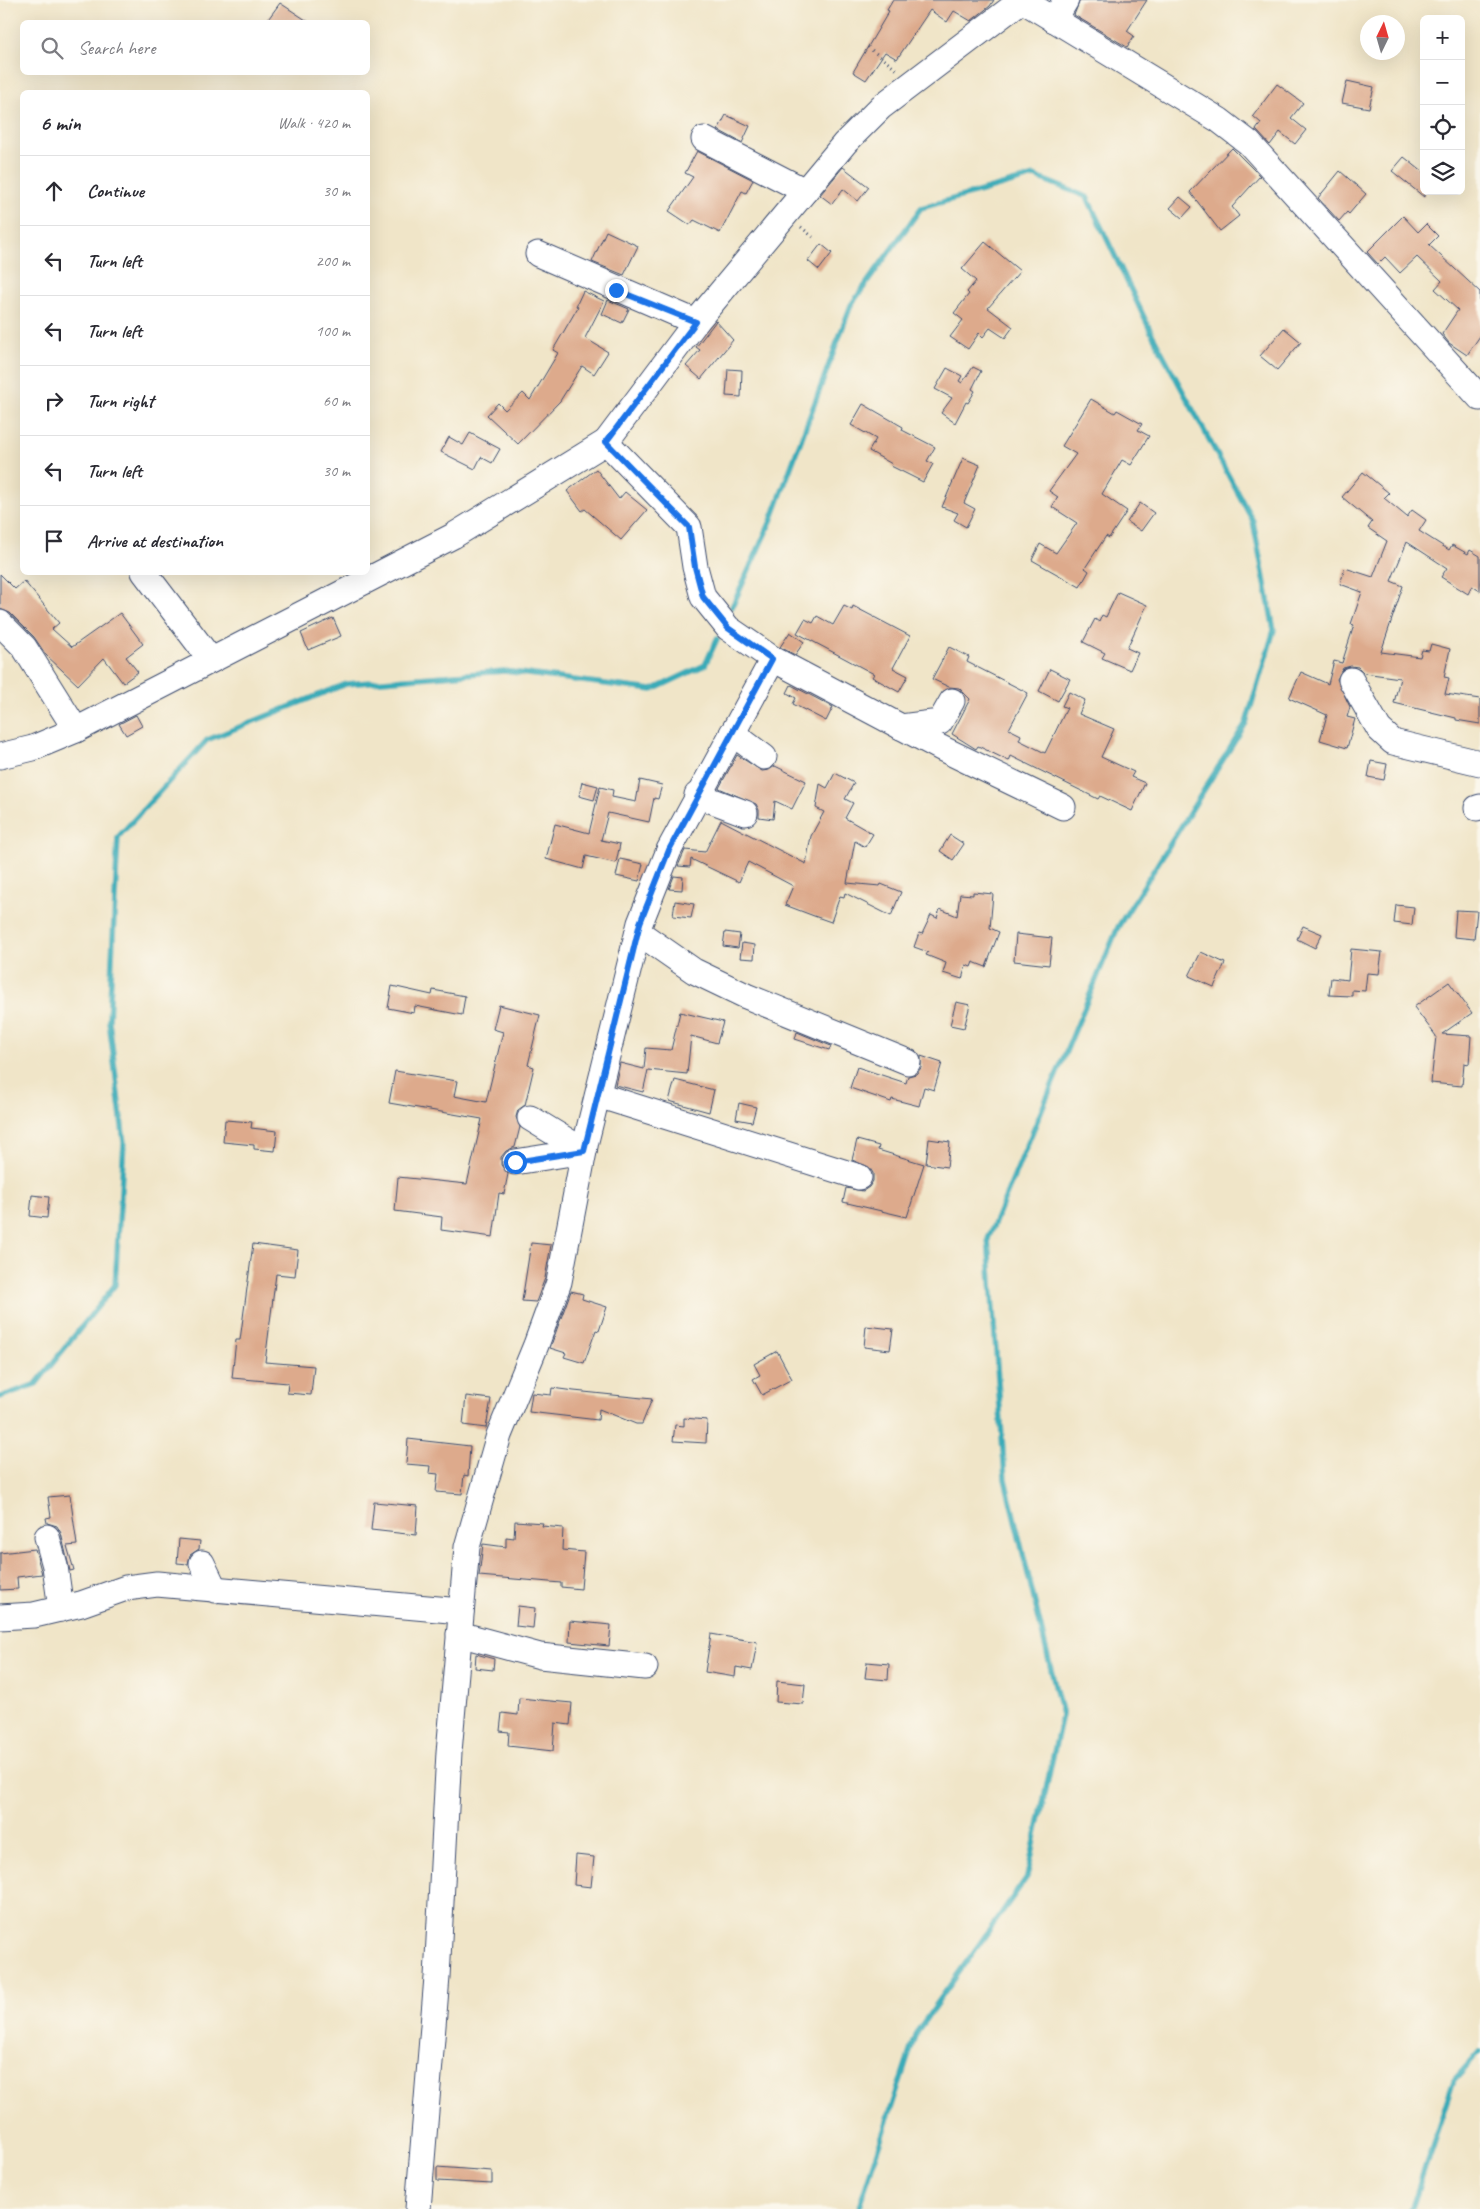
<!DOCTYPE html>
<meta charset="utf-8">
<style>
:root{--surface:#fff;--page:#f7f7f7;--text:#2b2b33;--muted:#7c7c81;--line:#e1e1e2}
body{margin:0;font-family:Caveat,sans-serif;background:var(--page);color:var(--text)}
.controls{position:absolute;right:15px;top:15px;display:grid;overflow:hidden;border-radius:8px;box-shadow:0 5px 20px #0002}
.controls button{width:45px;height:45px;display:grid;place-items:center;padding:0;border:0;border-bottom:1px solid var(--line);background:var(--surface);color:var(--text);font:25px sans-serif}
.compass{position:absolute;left:1360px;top:15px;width:45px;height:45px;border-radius:50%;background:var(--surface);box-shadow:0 5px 20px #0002;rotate:5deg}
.stop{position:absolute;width:15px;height:15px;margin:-11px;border:4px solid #1a73e8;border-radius:50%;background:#fff}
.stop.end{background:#1a73e8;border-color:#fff;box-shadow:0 1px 5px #0008}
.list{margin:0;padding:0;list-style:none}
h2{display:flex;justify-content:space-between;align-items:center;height:65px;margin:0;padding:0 20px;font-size:21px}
h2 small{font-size:16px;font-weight:400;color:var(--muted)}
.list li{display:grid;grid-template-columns:32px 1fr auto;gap:15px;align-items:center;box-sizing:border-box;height:70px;padding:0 20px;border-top:1px solid var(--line)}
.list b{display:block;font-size:19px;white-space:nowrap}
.list em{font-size:16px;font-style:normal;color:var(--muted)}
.icon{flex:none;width:28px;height:28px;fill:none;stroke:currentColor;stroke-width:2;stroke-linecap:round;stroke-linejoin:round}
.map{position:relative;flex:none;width:1480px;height:2209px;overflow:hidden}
.search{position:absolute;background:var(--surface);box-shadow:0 5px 20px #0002;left:20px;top:20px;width:350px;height:55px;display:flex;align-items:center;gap:12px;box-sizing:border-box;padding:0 18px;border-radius:8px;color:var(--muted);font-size:19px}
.panel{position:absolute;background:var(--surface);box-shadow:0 5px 20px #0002;left:20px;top:90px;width:350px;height:485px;border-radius:8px}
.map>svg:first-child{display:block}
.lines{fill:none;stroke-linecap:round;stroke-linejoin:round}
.stream{stroke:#3babb8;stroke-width:5.5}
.building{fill:#ddaa8c}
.minor-casing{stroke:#3b4a6e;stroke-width:27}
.path{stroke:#3b4a6e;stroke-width:3;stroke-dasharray:1 4;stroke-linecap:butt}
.minor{stroke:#fff;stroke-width:25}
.route{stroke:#1a73e8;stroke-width:6}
</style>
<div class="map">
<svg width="1480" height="2209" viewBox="0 0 1480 2209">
<rect width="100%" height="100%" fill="#fbf7ec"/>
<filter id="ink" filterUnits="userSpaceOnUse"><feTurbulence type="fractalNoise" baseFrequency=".02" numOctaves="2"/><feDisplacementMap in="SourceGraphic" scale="10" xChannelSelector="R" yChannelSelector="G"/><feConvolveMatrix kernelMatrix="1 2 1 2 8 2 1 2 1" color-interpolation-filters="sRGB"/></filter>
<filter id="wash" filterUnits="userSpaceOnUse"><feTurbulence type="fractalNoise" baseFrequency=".0096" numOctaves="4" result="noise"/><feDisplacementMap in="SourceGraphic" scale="20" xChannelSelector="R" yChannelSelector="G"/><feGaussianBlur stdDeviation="1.12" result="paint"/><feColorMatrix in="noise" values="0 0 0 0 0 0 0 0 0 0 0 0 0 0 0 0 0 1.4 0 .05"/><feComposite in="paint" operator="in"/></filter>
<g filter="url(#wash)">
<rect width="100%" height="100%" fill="#f0e5c8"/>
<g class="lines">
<g class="stream">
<polyline points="732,607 771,521 851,305 921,208 1034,176 1087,197 1152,334 1253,521 1274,630 1246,723 1118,927 988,1239 1005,1479 1062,1715 1027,1877 916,2033 858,2209"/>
<polyline points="0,1397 36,1384 115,1285 124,1143 109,1021 118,837 207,740 346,684 504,671 652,690 705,665 717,639"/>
<polyline points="1411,2209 1454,2080 1480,2051"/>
</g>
</g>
<g id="blocks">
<g class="building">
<polygon points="893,0 994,0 990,6 971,21 954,11 947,22 930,10 897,59 885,52 866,80 853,72 889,11 887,10"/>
<polygon points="1080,0 1147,0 1127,31 1134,36 1127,47 1074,15"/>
<polygon points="280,3 309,22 266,22"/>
<polygon points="1347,81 1374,87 1369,108 1342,103"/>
<polygon points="1277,84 1303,103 1291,118 1306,130 1295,144 1280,132 1270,145 1256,130 1261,123 1253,116"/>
<polygon points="726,115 750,126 742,143 718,130"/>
<polygon points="1232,148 1260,176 1232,207 1239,216 1220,231 1190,192"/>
<polygon points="697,151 753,180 746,193 742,191 720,233 694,220 690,225 669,211 693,177 685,173"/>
<polygon points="1404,157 1424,173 1424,197 1392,171"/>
<polygon points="843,167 869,187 858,201 843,189 832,204 820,195"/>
<polygon points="1340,171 1366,194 1349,214 1347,212 1339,221 1318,198"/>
<polygon points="1180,197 1192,207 1182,218 1170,208"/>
<polygon points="1403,216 1418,232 1426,224 1438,236 1429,245 1480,292 1480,336 1467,355 1449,343 1442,334 1458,310 1435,289 1442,281 1417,257 1400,273 1385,257 1378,264 1367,252"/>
<polygon points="606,231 638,246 624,275 592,262"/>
<polygon points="985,242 1020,271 988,308 1013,327 1005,338 990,328 983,337 979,333 968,349 950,337 963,320 954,313 969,294 967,292 976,281 962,269"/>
<polygon points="821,244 832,253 819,270 808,261"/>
<polygon points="583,291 604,301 585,338 608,352 594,374 582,366 560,401 518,444 487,415 498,403 505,410 523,393 530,400 558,353 553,350 578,307 576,306"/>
<polygon points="608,300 629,309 622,323 602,314"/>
<polygon points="716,321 733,340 701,379 686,366 700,350 696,347"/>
<polygon points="1284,328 1301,342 1277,370 1260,356"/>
<polygon points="973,367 981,371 972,389 975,391 968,403 966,402 955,423 941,413 952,398 935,389 947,368 962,376 959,381 962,383"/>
<polygon points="728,369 742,370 741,397 726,396"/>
<polygon points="1091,399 1115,413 1117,410 1142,424 1138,430 1149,436 1131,465 1122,460 1102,494 1127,511 1109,538 1106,536 1085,568 1089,571 1080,587 1032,560 1040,544 1056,553 1077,523 1052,507 1058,497 1049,491 1076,454 1062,446"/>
<polygon points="863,404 903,427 902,430 935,447 927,461 933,464 923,482 891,466 892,464 869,451 876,439 851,425"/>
<polygon points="470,433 500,449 492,463 481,457 475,469 441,452 449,437 463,445"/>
<polygon points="963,458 980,465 964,503 975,509 966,527 954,520 958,513 942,507"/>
<polygon points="596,469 619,499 625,492 647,510 621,540 585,509 582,511 567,491"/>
<polygon points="1363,472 1389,493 1384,498 1407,517 1412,510 1426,520 1419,531 1449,550 1452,545 1468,554 1470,550 1480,556 1480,591 1472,586 1468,594 1441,577 1447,568 1407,542 1391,581 1403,586 1381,652 1420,657 1422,650 1429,651 1431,644 1450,649 1444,677 1449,678 1445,694 1480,699 1480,724 1456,720 1456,718 1394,703 1400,678 1364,673 1358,667 1351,666 1343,668 1337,679 1350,707 1347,717 1355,719 1347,748 1320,740 1327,715 1289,698 1301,672 1328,684 1334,661 1342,663 1354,625 1351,624 1362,592 1340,584 1345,568 1373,577 1387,541 1368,528 1372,522 1342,497"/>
<polygon points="1140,503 1154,513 1141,531 1127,522"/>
<polygon points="0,574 15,589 24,581 59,623 52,629 72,647 120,613 143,644 126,657 138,672 123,683 104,658 78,685 46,655 34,637 10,613 0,609"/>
<polygon points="1118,592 1147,605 1127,648 1138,653 1130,670 1102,658 1105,653 1083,642 1095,619 1099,622 1102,615 1106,617"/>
<polygon points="844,606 852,610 853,606 910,636 893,668 908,676 899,692 872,677 874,674 797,633 805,619 813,623 817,616 833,625"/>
<polygon points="333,618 341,636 308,650 301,633"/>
<polygon points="790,632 804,642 795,655 780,647"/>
<polygon points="949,647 969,657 967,662 1028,693 1009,729 1021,735 1019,740 1045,753 1067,708 1062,706 1069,692 1085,700 1079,714 1114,729 1101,757 1134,772 1131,777 1145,783 1132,811 1100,796 1098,799 1011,756 1009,761 978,746 976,749 952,734 970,699 959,688 949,687 932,679"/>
<polygon points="1050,669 1070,679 1058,701 1039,691"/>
<polygon points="791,685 833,707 826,721 793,704 796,698 787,693"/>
<polygon points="136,715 142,726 126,735 119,724"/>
<polygon points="737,755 762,771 769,770 775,766 806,781 792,809 775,801 773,819 759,817 759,810 756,804 719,788"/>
<polygon points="1371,761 1387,764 1384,780 1368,777"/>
<polygon points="835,773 854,783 845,799 853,803 845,818 873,834 865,847 855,841 847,883 880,886 881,884 901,892 891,916 845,893 844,897 840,896 831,922 814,916 785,905 793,886 748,862 739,882 691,859 690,867 678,866 685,850 705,852 721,820 806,864 811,836 824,812 816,808 820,784 827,788"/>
<polygon points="640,780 662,785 658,799 654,798 649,822 608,813 601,840 620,844 616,863 586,856 583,869 546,859 555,824 589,833 600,787 613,790 612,797 636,802"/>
<polygon points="582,782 598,786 594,800 579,796"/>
<polygon points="950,835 964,844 953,860 940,851"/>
<polygon points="620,859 643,864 639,881 616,876"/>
<polygon points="674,876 683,877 682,890 669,889"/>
<polygon points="973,892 993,894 990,928 999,932 986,967 973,962 971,967 966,965 962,979 943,973 946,963 926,955 928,952 914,947 919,933 922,934 931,915 937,918 940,909 957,916 960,894 973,895"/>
<polygon points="675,901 694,904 691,918 673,916"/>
<polygon points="1396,905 1414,907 1412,925 1394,923"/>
<polygon points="1456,910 1477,911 1474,939 1454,937"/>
<polygon points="1303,926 1322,934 1315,948 1297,939"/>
<polygon points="725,932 740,934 738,948 723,946"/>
<polygon points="1016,934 1052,938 1049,965 1014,961"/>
<polygon points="742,943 755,945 754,959 740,958"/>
<polygon points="1351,949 1382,952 1379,974 1367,973 1365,991 1352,990 1352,996 1329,995 1331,978 1348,980"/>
<polygon points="1201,952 1225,963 1214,987 1189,976"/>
<polygon points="1449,982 1472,1013 1442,1034 1471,1036 1469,1064 1464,1063 1462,1086 1431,1083 1436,1036 1414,1007"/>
<polygon points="392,986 432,995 433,990 465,996 462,1015 415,1006 414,1013 388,1008"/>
<polygon points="956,1002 970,1005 964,1028 950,1025"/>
<polygon points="499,1005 540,1015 528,1065 534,1067 525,1105 518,1110 516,1117 520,1127 515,1147 506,1151 501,1157 501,1165 508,1174 504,1194 499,1193 493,1237 441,1230 442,1217 395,1211 398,1177 467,1184 482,1119 389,1103 395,1071 457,1081 454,1096 486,1102 503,1032 493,1029"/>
<polygon points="680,1012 723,1022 717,1043 691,1036 687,1074 648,1070 643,1092 615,1085 620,1063 644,1069 646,1048 671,1050"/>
<polygon points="797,1032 831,1046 829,1050 795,1039"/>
<polygon points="921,1056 942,1063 934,1090 924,1087 919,1106 892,1099 891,1102 850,1088 857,1067 906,1083 908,1076 916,1074 921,1068"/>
<polygon points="675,1080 714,1090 709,1112 669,1101"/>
<polygon points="739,1103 756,1107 752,1122 736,1119"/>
<polygon points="225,1120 252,1122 251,1128 277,1131 275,1151 254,1149 254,1145 223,1142"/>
<polygon points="929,1139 950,1142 947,1167 926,1164"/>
<polygon points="857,1140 879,1146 878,1150 924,1164 907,1217 843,1202 846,1188 863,1191 869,1187 873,1181 873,1173 869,1167 852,1160"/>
<polygon points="32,1195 49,1197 47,1218 30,1216"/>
<polygon points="531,1243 551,1245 545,1278 536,1302 522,1301"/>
<polygon points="253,1244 298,1250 295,1276 276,1274 265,1362 314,1366 311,1395 287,1393 288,1383 232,1378 236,1340 240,1340"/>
<polygon points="571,1291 583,1294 582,1299 607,1307 599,1331 596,1330 584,1363 564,1357 566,1353 550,1348"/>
<polygon points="866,1326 893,1329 890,1350 864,1347"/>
<polygon points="777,1351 792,1379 762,1395 753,1379 760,1375 754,1364"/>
<polygon points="552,1388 574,1391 652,1399 642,1424 636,1424 599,1409 598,1420 529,1412 532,1393 551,1395"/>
<polygon points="466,1396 491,1399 486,1428 463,1425"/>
<polygon points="684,1418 707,1420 706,1443 673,1441 675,1425 684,1426"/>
<polygon points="408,1439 470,1446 468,1476 464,1475 462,1494 436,1492 438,1474 429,1473 430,1466 406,1464"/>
<polygon points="70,1495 77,1545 67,1546 74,1570 70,1571 61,1533 57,1526 47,1523 46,1518 51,1517 48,1497"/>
<polygon points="374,1502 418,1506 416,1535 371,1530"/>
<polygon points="515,1521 543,1523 542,1526 563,1528 562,1550 584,1552 581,1589 561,1587 561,1583 479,1576 483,1544 506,1547 506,1537 514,1538"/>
<polygon points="179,1539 200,1541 199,1549 190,1555 188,1564 177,1563"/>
<polygon points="35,1549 42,1574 17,1577 18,1589 0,1590 0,1553"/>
<polygon points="518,1606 535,1608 533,1628 516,1626"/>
<polygon points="570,1621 611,1625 609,1646 569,1642"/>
<polygon points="711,1634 757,1642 752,1670 736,1667 735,1677 705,1672"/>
<polygon points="476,1654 494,1659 493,1670 475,1668"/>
<polygon points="867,1662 889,1664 888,1680 865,1678"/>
<polygon points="777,1681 805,1684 803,1704 776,1702"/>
<polygon points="519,1698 572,1703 570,1725 555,1723 553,1751 508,1746 509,1732 500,1731 502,1713 518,1715"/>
<polygon points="576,1855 594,1857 591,1887 574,1885"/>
<polygon points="437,2167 492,2171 492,2184 437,2181"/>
</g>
</g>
</g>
<g filter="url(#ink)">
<use href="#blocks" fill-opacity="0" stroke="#3b4a6e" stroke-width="1"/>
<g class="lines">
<defs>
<g id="minor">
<polyline points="1022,0 1219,120 1249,143 1480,398"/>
<polyline points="1054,20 1066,0"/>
<polyline points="704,139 805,191"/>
<polyline points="538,254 696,322"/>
<polyline points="144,572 211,660"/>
<polyline points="0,623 24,647 76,730"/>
<polyline points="773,659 941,748 1063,807"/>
<polyline points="1351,680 1379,729 1393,742 1480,763"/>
<polyline points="901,727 940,722 952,701"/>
<polyline points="732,733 764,757"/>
<polyline points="0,756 33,748 76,730 453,536 606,442"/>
<polyline points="697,795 745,813"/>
<polyline points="1477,808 1480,807"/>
<polyline points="638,932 694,971 746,996 908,1062"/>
<polyline points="598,1095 859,1177"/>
<polyline points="515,1162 584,1151 530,1118"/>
<polyline points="47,1537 55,1566 61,1609"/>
<polyline points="202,1563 215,1590"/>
<polyline points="0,1617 34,1615 81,1604 126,1588 157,1584 461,1611"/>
<polyline points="459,1634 540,1656 645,1667"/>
<polyline points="418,2209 437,1977 449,1752 467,1547 499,1435 536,1345 559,1282 586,1141 640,923 669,850 773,659 728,628 703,597 695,567 689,527 606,442 696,322 845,143 881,107 1022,0"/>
</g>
</defs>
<use href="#minor" class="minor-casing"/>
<g class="path">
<polyline points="868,47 897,70"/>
<polyline points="801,227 813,237"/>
</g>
<use href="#minor" class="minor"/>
</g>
</g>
<g class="lines" filter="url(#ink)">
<polyline class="route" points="515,1162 584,1151 640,923 669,850 772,659 728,628 703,597 695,567 689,527 606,442 696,322 616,290"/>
</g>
</svg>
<div class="controls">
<button>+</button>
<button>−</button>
<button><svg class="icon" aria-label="locate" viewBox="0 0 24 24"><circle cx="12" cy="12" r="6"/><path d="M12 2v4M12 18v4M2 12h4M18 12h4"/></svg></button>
<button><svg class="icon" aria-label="layers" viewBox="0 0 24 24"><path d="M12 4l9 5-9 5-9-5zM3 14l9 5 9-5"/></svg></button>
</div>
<svg class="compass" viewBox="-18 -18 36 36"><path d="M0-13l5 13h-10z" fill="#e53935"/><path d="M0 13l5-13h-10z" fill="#7c7c81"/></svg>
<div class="stop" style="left:515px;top:1162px"></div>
<div class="stop end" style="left:616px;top:290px"></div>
<div class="search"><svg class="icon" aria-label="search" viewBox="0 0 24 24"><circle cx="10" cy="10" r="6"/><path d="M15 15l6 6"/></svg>Search here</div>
<section class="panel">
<h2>6 min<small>Walk · 420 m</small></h2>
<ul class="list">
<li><svg class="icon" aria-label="ahead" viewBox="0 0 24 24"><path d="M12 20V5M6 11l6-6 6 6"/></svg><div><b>Continue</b></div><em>30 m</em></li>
<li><svg class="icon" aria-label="left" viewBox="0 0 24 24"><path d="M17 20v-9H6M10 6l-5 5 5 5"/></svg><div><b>Turn left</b></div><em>200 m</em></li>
<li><svg class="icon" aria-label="left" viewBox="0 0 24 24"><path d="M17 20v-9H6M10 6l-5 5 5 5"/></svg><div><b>Turn left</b></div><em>100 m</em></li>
<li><svg class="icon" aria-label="right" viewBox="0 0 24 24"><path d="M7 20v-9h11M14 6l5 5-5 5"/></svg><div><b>Turn right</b></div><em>60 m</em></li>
<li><svg class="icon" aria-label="left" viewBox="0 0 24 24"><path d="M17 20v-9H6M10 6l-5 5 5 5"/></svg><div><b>Turn left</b></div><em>30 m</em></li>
<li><svg class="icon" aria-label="arrive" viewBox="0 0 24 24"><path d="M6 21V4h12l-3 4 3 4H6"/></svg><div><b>Arrive at destination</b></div></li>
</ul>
</section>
</div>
